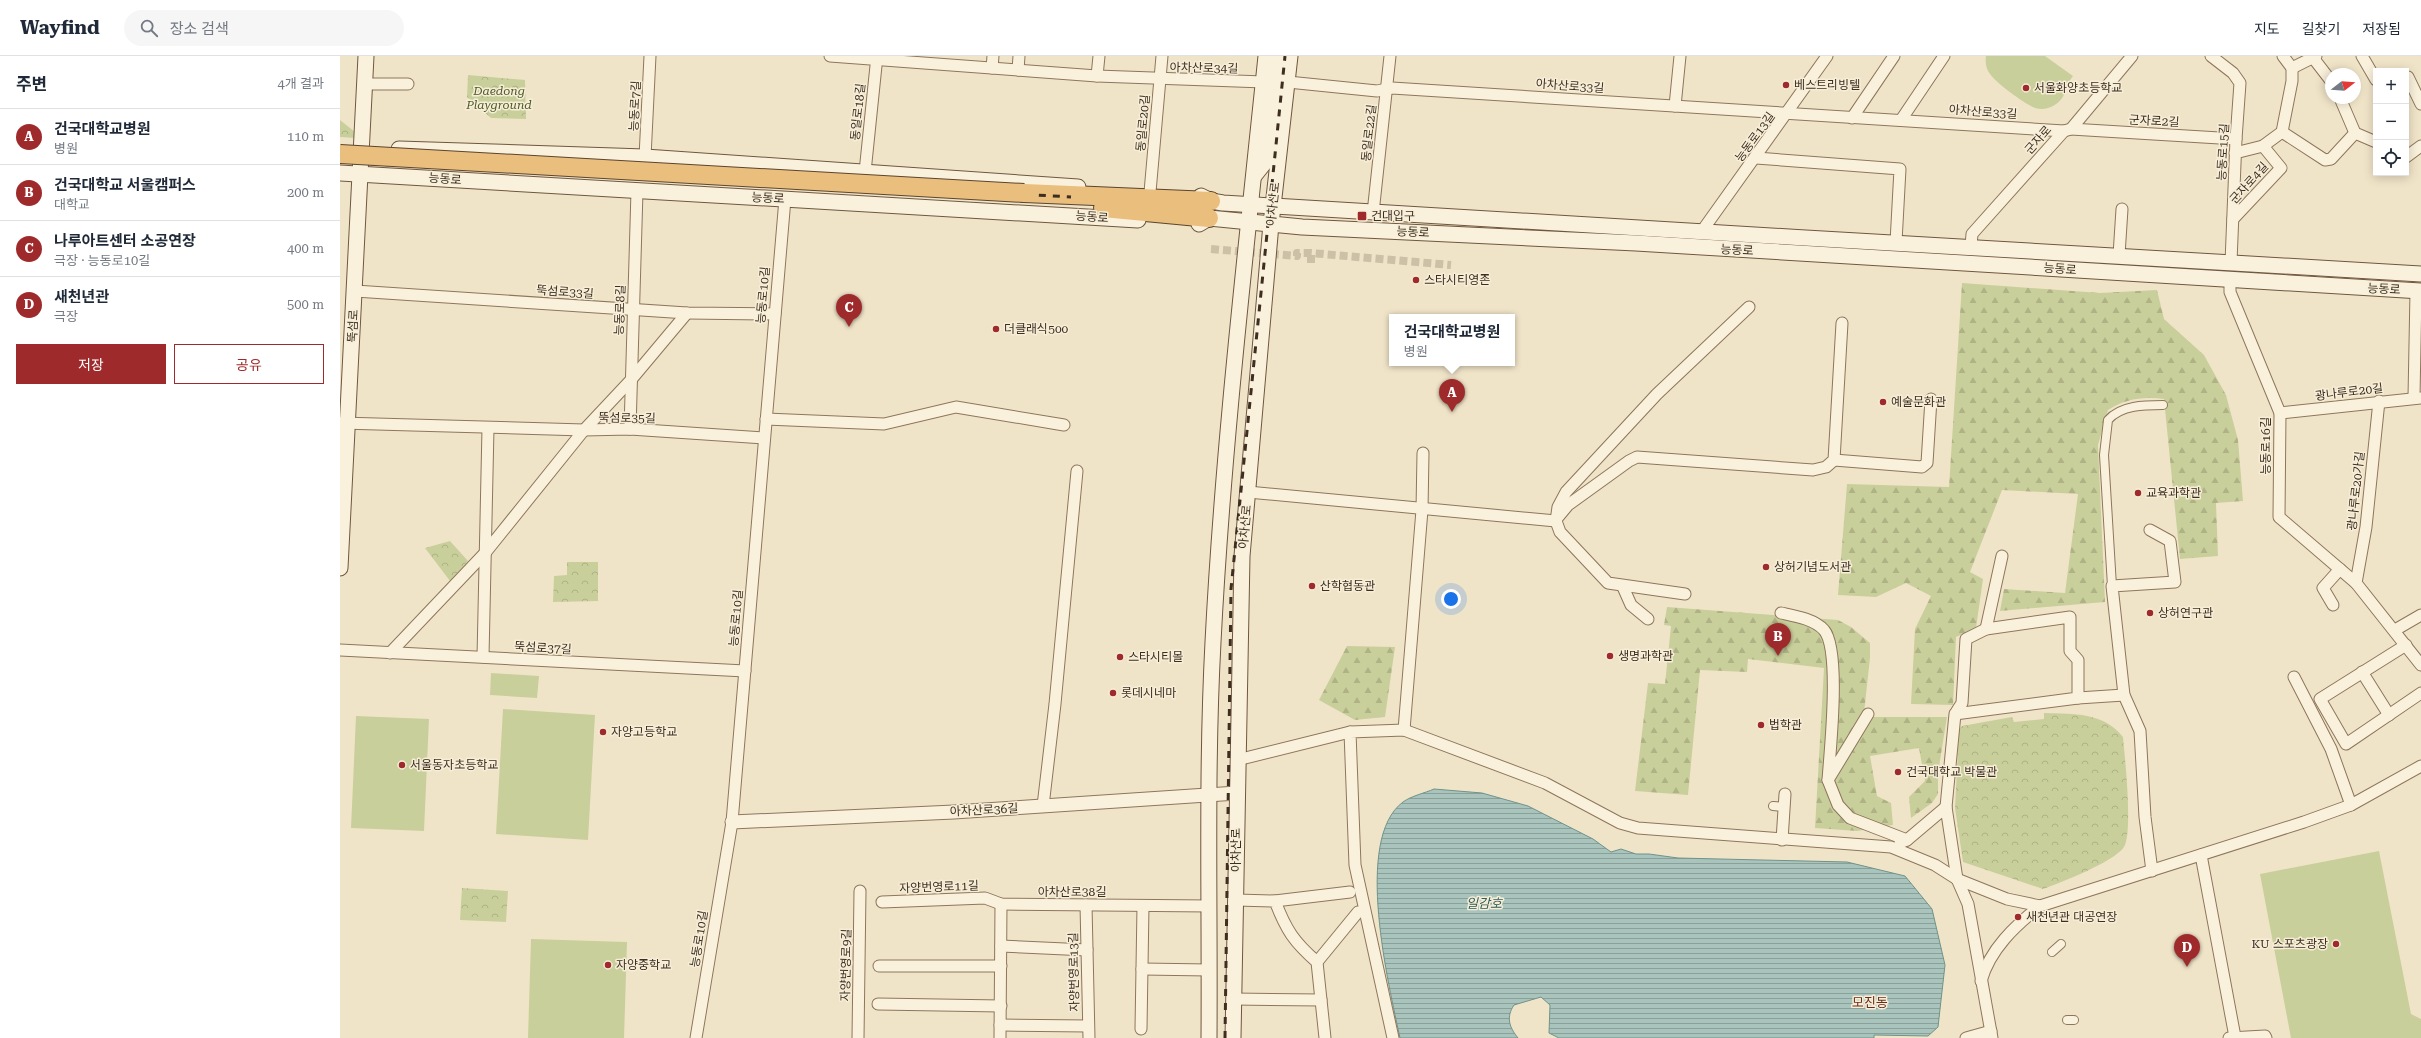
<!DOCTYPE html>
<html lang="ko">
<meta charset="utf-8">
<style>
:root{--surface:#fff;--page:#f6f6f7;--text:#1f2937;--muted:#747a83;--line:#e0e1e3;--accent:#9e2a2b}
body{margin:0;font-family:"Roboto Serif","Noto Sans KR",serif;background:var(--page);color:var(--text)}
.controls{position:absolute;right:12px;top:12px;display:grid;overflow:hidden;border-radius:0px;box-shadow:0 2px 10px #0003}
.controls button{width:36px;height:36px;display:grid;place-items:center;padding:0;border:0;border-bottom:1px solid var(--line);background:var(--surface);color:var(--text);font:20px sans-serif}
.compass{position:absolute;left:1985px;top:12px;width:36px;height:36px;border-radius:50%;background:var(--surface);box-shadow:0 2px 10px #0003;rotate:73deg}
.you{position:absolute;left:1111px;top:543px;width:14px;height:14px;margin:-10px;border:3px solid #fff;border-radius:50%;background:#1a73e8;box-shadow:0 0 0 6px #1a73e833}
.badge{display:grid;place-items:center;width:26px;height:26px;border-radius:50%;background:var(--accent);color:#fff;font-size:13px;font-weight:700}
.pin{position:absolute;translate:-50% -33px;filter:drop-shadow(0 1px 2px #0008)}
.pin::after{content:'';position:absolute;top:21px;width:14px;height:12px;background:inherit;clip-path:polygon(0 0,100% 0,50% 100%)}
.popup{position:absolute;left:1049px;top:258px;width:126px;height:52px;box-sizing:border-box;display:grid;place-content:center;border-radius:0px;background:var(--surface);filter:drop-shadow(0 1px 3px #0005);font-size:13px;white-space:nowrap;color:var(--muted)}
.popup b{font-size:15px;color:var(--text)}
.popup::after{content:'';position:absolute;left:50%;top:100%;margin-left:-8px;border:8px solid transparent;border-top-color:var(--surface)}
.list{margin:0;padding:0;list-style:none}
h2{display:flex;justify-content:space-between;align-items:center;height:52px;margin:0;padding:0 16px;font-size:17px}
h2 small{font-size:13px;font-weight:400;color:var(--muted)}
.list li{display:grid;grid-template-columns:26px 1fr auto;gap:12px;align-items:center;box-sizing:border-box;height:56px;padding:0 16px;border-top:1px solid var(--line)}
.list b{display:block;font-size:15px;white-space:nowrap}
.list p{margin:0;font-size:13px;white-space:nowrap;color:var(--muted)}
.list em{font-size:13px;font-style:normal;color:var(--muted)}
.actions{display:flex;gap:8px;padding:12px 16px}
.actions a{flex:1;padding:9px 0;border:1px solid var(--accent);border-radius:0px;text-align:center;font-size:14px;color:var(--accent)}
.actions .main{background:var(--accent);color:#fff}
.icon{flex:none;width:22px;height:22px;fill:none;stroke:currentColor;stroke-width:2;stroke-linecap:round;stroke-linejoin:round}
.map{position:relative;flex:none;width:2081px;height:982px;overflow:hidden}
header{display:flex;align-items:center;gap:24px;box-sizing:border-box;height:56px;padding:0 20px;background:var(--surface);border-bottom:1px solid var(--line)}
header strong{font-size:19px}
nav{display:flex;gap:22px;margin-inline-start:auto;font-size:14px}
.search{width:280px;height:36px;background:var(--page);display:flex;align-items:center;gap:10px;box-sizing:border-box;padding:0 14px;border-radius:22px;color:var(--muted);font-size:15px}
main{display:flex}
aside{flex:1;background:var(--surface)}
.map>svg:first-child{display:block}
.forest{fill:url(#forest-firs)}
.park{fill:url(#park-crowns)}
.pitch{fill:#c9cf9b}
.water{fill:url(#water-rules);stroke:#6f938a}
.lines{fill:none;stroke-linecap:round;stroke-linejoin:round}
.pedestrian-tunnel{stroke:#ccc0a6;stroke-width:8;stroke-dasharray:8 4;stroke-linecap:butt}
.pedestrian-casing{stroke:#8d765c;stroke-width:10}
.minor-casing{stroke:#8d765c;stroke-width:13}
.tertiary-casing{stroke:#8d765c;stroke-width:15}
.secondary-casing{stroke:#6f573f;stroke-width:17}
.trunk-casing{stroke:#5b4430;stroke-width:20}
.pedestrian{stroke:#faf1dc;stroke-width:8}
.minor{stroke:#faf1dc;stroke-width:11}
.tertiary{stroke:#faf1dc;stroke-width:13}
.secondary{stroke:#faf1dc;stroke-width:15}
.trunk{stroke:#eabe7c;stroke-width:18}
.rail{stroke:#3d2e20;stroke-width:3;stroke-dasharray:7 7;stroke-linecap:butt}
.trunk-bridge-casing{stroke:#5b4430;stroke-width:20;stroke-linecap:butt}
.trunk-bridge{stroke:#eabe7c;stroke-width:18}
.poi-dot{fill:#9e2a2b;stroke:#f7eed8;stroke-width:1.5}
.labels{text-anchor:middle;stroke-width:3;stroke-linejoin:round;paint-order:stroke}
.street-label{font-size:12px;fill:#3d2e20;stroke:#f7eed8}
.poi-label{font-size:12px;fill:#3d2e20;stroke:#f7eed8;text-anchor:start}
.park-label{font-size:12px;font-style:italic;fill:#4d5a26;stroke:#f7eed8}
.water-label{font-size:13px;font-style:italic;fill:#2f5d5a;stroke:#f7eed8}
.neighbourhood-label{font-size:13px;fill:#6b2e1e;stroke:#f7eed8}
</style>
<header>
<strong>Wayfind</strong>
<div class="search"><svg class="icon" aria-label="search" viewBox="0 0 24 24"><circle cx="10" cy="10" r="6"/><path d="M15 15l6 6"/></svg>장소 검색</div>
<nav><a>지도</a><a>길찾기</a><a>저장됨</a></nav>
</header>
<main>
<aside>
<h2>주변<small>4개 결과</small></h2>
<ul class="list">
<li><span class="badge">A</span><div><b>건국대학교병원</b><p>병원</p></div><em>110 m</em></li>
<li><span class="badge">B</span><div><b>건국대학교 서울캠퍼스</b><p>대학교</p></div><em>200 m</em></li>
<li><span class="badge">C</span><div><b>나루아트센터 소공연장</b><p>극장 · 능동로10길</p></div><em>400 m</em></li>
<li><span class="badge">D</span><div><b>새천년관</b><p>극장</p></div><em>500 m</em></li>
</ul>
<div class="actions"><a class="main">저장</a><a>공유</a></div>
</aside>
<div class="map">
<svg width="2081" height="982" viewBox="0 0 2081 982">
<defs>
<pattern id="forest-firs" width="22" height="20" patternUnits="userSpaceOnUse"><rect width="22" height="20" fill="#c9cf9b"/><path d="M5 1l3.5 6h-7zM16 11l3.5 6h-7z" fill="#aeb285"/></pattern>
<pattern id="park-crowns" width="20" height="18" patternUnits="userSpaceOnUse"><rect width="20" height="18" fill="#c9cf9b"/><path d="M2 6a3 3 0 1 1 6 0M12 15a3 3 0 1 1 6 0" fill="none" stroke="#aeb285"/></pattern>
<pattern id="water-rules" width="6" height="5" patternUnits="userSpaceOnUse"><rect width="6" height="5" fill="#a9c4bc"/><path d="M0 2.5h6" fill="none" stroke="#8ba098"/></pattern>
</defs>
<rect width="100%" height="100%" fill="#f0e4c8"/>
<g class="forest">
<path d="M 1622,227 L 1760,237 L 1817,234 L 1824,263 L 1864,299 L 1886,339 L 1898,384 L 1903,445 L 1876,447 L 1878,500 L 1840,503 L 1824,343 C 1804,340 1784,343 1768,354 L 1758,389 L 1765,546 L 1660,555 L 1664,533 L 1725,537 L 1738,438 L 1662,434 L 1630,516 L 1643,523 L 1636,572 L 1616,581 L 1613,649 L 1571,648 L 1575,573 L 1591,540 L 1566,527 L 1536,541 L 1498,539 L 1507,428 L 1609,431 Z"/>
<polygon points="1327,551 1498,564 1511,571 1530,587 1530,602 1524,657 1530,661 1607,661 1598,717 1598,738 1592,747 1571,762 1569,741 1585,725 1579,692 1530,700 1537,740 1551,747 1553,769 1517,775 1475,772 1484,612 1408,603 1407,616 1360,614 1348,739 1295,735 1308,627 1325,628 1331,570 1324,569"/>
<polygon points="1007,590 1055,591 1045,661 1015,664 979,644"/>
</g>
<g class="park">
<polygon points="128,19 185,24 186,63 151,62 127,41"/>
<polygon points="0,64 15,76 15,82 0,81"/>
<polygon points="110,485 128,505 110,525 85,492"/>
<polygon points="227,506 258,506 258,545 213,546 214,520 227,519"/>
<path d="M 1704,657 C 1734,658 1763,656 1783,681 C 1785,703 1793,776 1784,791 C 1774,806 1720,827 1703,833 L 1623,806 L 1615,752 L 1619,673 L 1622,670 L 1672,661 L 1674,666 L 1704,663 Z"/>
<polygon points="122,832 168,835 166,866 120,864"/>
</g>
<g class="pitch">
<path d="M 1646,0 L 1705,0 L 1733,20 L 1728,27 L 1726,27 C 1728,43 1711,57 1695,52 C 1685,48 1656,27 1650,18 C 1646,13 1645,6 1646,0 Z"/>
<polygon points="151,617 199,620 197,642 150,639"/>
<polygon points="163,653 255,659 248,784 156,778"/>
<polygon points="16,660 89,663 84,775 11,772"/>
<polygon points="2039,795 2071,958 2081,963 2081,982 1951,982 1920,818"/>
<polygon points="191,883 287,886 284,982 188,982"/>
</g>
<path class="water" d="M 1094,733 L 1142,737 L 1188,750 L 1253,783 L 1271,796 L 1281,793 L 1296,798 L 1309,798 L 1338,802 L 1507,806 L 1565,820 L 1592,853 L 1605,909 L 1598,971 L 1588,980 L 1534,979 L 1534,982 L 1219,982 L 1209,977 L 1210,949 L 1201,941 L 1174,949 C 1166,961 1169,971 1178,982 L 1060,982 C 1049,930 1013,783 1063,746 C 1071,740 1085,737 1094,733 Z"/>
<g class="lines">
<g class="pedestrian-tunnel">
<polyline points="871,193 957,200 957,197 971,197 1111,209"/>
<polyline points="971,207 971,197"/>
</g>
<defs>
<g id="pedestrian">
<path d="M 1772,530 L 1764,399 L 1768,364 C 1781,349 1805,349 1823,349"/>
<polyline points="1433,750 1444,751"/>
<polyline points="1712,896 1721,888"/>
<polyline points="1727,964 1734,964"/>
</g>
<g id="minor">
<polyline points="490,0 757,20 924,26"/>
<polyline points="1871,0 1893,17 1900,27 1896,83 1891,206"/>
<polyline points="2022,0 2036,24"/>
<polyline points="1974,3 1991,25"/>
<polyline points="652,12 653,0"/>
<polyline points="1952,12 1976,0"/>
<polyline points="678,14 679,0"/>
<polyline points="757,20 759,0"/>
<polyline points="2066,22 2068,21 2081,48"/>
<polyline points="948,26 1037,35 1052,32 1724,75"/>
<polyline points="25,28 68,28"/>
<polyline points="2000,42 2015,77 2036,86"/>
<polyline points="1335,50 1340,0"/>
<polyline points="1512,62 1554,0"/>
<polyline points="1561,64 1604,0"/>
<polyline points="1731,73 1896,83"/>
<polyline points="1942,76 1985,104 1991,103 2015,77"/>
<polyline points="1895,97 1923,90 1942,76 1952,25 1952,12 1943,0"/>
<polyline points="305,101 310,0"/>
<polyline points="2066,101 2081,90"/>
<polyline points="1416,102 1560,113 1556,186"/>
<polyline points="525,116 537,0"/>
<polyline points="810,136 822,0"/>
<polyline points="1033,157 1050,0"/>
<polyline points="1893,163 1941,112 1923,90"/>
<polyline points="1362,175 1487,0"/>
<polyline points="1631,190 1632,178 1724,75 1731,73 1792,0"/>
<polyline points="1779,199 1782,153"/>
<polyline points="1890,224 1890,236 1940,357 1939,461 2016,527 2081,609"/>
<polyline points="15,235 347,257 435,258"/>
<polyline points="2074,341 2076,235"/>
<polyline points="1940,357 2081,342"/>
<polyline points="426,363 544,368 616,351 724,369"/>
<polyline points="1,367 244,374 290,373 424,382"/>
<polyline points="290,373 297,135"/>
<polyline points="1494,404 1582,411 1587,407 1591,343"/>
<polyline points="908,436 1216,465"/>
<polyline points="1218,461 1228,449 1289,405 1297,401 1473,414 1486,411 1494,404 1502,267"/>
<polyline points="1810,474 1830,485 1835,526 1772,530 1784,639 1800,675 1805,761 1812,815"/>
<polyline points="2016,527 2026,471 2039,345"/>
<polyline points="1283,531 1291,549 1308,563"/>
<polyline points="1345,538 1268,527 1220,476 1216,465 1218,451 1226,436 1317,338 1409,251"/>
<polyline points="1993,549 1983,532 2000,513"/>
<path d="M 1441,557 C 1455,560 1474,563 1484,574 C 1501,594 1490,695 1488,724 L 1528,658"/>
<polyline points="1646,573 1662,500"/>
<polyline points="2055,574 2081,559"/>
<polyline points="2066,589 1980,643 2006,688 2081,637"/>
<polyline points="0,594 405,615"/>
<polyline points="50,597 145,497 244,374 290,325 347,257"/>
<polyline points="143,601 148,372"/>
<polyline points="2022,616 2049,659"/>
<polyline points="1954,621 1991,693 2011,749"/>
<polyline points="1738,642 1784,639"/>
<polyline points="1064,674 1082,454 1083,397"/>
<polyline points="897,704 1010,676"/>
<polyline points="1488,724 1498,749 1510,762 1567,784 1560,787"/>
<polyline points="703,750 715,648 737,415"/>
<polyline points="1606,751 1615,658 1738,642 1738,604 1730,595 1730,561 1646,573 1626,583 1622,647 1615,658"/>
<polyline points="1442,784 1445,738"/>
<polyline points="1567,784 1606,751 1617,823"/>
<polyline points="1861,799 1895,981"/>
<path d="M 896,844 L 935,845 C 946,874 954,886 977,906 L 985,982"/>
<polyline points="935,845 1010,836"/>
<polyline points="542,846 645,842 661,848 870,850"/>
<polyline points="746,849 749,982"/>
<polyline points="661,890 747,894"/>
<polyline points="977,906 1018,856"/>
<polyline points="539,910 661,910"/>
<polyline points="802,913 869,914"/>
<path d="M 1641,925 C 1650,893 1675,870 1700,850 L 1964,766 L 2011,749 L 2081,710"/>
<polyline points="893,943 981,944"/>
<polyline points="538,948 661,950"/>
<polyline points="660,969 748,970"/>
<polyline points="801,973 803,850"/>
<polyline points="356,982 392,766 445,143"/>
<polyline points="518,982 520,835"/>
<polyline points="660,982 661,848"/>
<polyline points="1053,982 1015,809 1010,676 1064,674 1205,727 1280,767 1298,772 1551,791 1595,809 1617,823"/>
<polyline points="1626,982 1651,975"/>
<polyline points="1652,982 1628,848 1617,823 1667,843 1700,850"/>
<polyline points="1889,982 1925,980 1926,982"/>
</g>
<polyline id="tertiary" points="392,766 614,756 897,737"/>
<g id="secondary">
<polyline points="59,93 305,101 738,131"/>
<polyline points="0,117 798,164"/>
<polyline points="914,120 926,105 938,0"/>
<path d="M 861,140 L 871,145 L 883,147 C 1282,173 1682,193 2081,218"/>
<polyline points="859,168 869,162 962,171 1296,187 2081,235"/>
<polyline points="0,512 26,0"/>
<path d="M 869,982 C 870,850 866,718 873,586 C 883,390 906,195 926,0"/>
<polyline points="893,982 902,500 931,168 950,0"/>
</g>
<g id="trunk">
<polyline points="684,137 871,145"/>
<polyline points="763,152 869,162"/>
</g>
</defs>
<use href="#pedestrian" class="pedestrian-casing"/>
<use href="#minor" class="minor-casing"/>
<use href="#tertiary" class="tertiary-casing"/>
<use href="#secondary" class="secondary-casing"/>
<use href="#trunk" class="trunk-casing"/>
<use href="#pedestrian" class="pedestrian"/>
<use href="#minor" class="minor"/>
<use href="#tertiary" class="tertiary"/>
<use href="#secondary" class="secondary"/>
<use href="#trunk" class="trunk"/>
<g class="rail">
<polyline points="0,99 731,141"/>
<polyline points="0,106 305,123"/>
<polyline points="885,982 891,533 945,0"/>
</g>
<defs>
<polyline id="trunk-bridge" points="0,98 684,137"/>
</defs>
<use href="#trunk-bridge" class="trunk-bridge-casing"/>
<use href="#trunk-bridge" class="trunk-bridge"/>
</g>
<g class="poi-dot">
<circle cx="1446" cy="29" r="4"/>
<circle cx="1686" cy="32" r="4"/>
<rect x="1017" y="155" width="10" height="10" rx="2"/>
<circle cx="1076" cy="224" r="4"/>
<circle cx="656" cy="273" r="4"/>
<circle cx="1543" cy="346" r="4"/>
<circle cx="1798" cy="437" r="4"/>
<circle cx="1426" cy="511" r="4"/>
<circle cx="972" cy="530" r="4"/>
<circle cx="1810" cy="557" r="4"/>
<circle cx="1270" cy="600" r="4"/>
<circle cx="780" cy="601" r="4"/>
<circle cx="773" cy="637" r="4"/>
<circle cx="1421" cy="669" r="4"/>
<circle cx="263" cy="676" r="4"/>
<circle cx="62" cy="709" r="4"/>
<circle cx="1558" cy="716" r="4"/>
<circle cx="1678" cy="861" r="4"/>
<circle cx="1996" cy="888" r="4"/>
<circle cx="268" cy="909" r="4"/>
</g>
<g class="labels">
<g class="street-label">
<text transform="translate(864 12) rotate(1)" y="4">아차산로34길</text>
<text transform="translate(1230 30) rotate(4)" y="4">아차산로33길</text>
<text transform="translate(295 50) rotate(-87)" y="4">능동로7길</text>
<text transform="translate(518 56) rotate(-84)" y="4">동일로18길</text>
<text transform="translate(1643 56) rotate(4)" y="4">아차산로33길</text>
<text transform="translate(1814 65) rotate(3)" y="4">군자로2길</text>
<text transform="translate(803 67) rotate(-85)" y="4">동일로20길</text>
<text transform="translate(1029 77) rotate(-84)" y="4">동일로22길</text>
<text transform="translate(1415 81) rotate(-54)" y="4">능동로13길</text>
<text transform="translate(1698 84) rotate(-49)" y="4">군자로</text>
<text transform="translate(1883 96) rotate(-87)" y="4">능동로15길</text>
<text transform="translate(105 123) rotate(4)" y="4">능동로</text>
<text transform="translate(1909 127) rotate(-48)" y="4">군자로4길</text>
<text transform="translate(428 142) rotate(3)" y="4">능동로</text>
<text transform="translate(933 148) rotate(-84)" y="4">아차산로</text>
<text transform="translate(752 161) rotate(4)" y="4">능동로</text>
<text transform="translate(1073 176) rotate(3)" y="4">능동로</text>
<text transform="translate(1397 194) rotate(3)" y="4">능동로</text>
<text transform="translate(1720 213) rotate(4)" y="4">능동로</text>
<text transform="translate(2044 233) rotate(3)" y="4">능동로</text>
<text transform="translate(225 236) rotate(4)" y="4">뚝섬로33길</text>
<text transform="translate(423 239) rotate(-85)" y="4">능동로10길</text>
<text transform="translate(280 254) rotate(-88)" y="4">능동로8길</text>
<text transform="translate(13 270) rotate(-87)" y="4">뚝섬로</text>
<text transform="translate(2009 336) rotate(-7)" y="4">광나루로20길</text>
<text transform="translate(287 362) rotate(1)" y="4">뚝섬로35길</text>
<text transform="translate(1926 390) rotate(-90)" y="4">능동로16길</text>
<text transform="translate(2016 435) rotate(-84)" y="4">광나루로20가길</text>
<text transform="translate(905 471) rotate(-85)" y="4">아차산로</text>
<text transform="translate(396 562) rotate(-85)" y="4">능동로10길</text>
<text transform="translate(203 592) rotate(3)" y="4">뚝섬로37길</text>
<text transform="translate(644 754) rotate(-3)" y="4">아차산로36길</text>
<text transform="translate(896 794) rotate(-90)" y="4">아차산로</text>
<text transform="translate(599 831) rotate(-2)" y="4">자양번영로11길</text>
<text x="732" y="840">아차산로38길</text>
<text transform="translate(359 883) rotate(-81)" y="4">능동로10길</text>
<text transform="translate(506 909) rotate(-89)" y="4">자양번영로9길</text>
<text transform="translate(734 916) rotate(-91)" y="4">자양번영로13길</text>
</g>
<g class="poi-label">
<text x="1454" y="33">베스트리빙텔</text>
<text x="1694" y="36">서울화양초등학교</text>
<text x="1031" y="164">건대입구</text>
<text x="1084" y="228">스타시티영존</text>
<text x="664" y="277">더클래식500</text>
<text x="1551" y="350">예술문화관</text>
<text x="1806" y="441">교육과학관</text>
<text x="1434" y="515">상허기념도서관</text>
<text x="980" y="534">산학협동관</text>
<text x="1818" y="561">상허연구관</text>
<text x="1278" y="604">생명과학관</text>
<text x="788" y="605">스타시티몰</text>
<text x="781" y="641">롯데시네마</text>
<text x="1429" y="673">법학관</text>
<text x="271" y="680">자양고등학교</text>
<text x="70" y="713">서울동자초등학교</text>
<text x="1566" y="720">건국대학교 박물관</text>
<text x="1686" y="865">새천년관 대공연장</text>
<text x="1988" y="892" text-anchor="end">KU 스포츠광장</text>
<text x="276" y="913">자양중학교</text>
</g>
<g class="park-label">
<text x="159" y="39">Daedong<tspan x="159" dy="14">Playground</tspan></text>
</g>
<g class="water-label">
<text x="1144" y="852">일감호</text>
</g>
<g class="neighbourhood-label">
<text x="1530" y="951">모진동</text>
</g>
</g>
</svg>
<div class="controls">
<button>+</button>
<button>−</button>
<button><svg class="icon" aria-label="locate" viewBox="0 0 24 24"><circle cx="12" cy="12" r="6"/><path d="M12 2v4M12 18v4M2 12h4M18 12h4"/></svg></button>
</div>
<svg class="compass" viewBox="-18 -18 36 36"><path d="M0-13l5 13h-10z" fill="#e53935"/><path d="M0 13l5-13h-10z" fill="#747a83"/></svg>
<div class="you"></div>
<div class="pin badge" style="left:1112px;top:356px">A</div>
<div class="popup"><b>건국대학교병원</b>병원</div>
<div class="pin badge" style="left:1438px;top:600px">B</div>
<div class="pin badge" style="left:509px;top:271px">C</div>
<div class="pin badge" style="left:1847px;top:911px">D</div>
</div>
</main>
